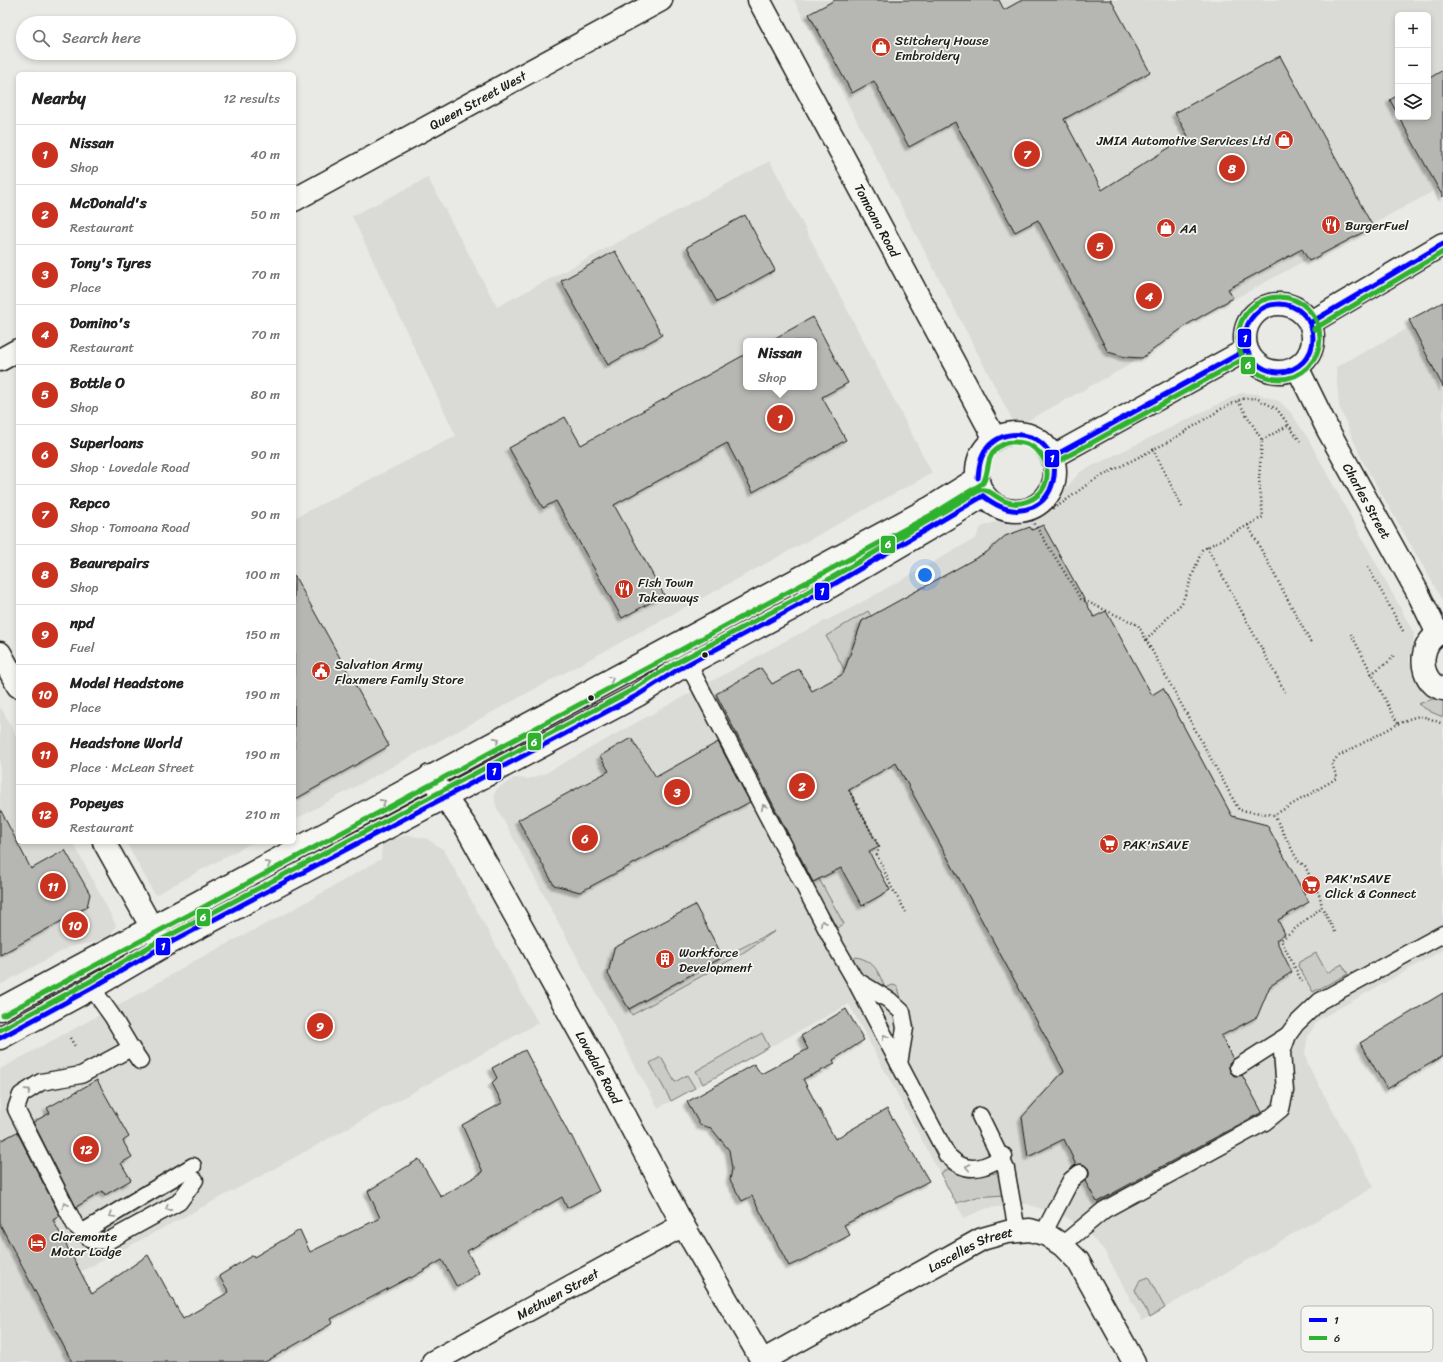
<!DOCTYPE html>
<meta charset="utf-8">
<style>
:root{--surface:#fff;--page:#f6f6f6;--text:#222;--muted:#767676;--line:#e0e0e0;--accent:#c8321e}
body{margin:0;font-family:Sriracha,sans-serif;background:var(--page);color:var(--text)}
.controls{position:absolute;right:12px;top:12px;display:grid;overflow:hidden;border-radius:6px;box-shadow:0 2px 6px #0003}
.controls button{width:36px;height:36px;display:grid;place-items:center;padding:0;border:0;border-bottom:1px solid var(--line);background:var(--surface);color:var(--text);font:20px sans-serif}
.you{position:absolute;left:925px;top:575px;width:14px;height:14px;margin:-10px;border:3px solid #fff;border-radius:50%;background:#1a73e8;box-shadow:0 0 0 6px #1a73e833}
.badge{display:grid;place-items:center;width:26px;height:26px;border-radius:50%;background:var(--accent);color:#fff;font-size:13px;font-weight:700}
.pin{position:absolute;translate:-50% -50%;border:2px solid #fff;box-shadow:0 1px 4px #0006}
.popup{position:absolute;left:743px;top:338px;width:74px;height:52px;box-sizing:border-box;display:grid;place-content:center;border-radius:6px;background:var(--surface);filter:drop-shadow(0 1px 3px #0005);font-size:13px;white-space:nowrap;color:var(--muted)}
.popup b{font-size:15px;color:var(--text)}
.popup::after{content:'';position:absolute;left:50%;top:100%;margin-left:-8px;border:8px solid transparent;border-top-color:var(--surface)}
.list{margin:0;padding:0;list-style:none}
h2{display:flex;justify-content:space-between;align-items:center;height:52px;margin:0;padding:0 16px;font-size:17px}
h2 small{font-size:13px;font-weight:400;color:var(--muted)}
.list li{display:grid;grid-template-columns:26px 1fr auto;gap:12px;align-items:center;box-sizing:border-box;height:60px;padding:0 16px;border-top:1px solid var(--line)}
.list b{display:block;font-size:15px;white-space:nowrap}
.list p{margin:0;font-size:13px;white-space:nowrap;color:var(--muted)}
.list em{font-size:13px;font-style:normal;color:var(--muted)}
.icon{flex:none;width:22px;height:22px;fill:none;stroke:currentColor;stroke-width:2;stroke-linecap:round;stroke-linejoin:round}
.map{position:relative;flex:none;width:1443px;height:1362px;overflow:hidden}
.search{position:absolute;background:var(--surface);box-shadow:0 2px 6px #0003;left:16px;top:16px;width:280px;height:44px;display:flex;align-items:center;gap:10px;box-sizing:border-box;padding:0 14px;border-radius:22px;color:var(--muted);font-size:15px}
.panel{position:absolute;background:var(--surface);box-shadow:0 2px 6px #0003;left:16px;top:72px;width:280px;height:772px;border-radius:6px}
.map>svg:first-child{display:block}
.built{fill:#dadad6;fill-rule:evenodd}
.green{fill:#cbcbc7;stroke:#747472}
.building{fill:#b6b6b3;stroke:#1c1c1c;filter:url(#shadow)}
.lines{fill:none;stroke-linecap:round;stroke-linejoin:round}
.service-casing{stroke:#1c1c1c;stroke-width:19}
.minor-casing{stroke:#1c1c1c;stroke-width:25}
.tertiary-casing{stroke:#1c1c1c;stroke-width:25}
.secondary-casing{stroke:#1c1c1c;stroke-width:25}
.path{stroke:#1c1c1c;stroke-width:2.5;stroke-dasharray:1 3;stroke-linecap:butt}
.service{stroke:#f6f6f2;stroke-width:16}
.minor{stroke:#f6f6f2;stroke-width:22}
.tertiary{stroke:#f6f6f2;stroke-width:22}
.secondary{stroke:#f6f6f2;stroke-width:22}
.bus-1-casing{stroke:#f6f6f2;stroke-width:8}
.bus-2-casing{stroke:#f6f6f2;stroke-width:8}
.bus-1{stroke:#00f;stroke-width:5}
.bus-2{stroke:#2fb22f;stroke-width:5}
.oneway{stroke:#949492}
.bus-dot{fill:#1c1c1c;stroke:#f6f6f2;stroke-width:1.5}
.labels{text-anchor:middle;stroke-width:3.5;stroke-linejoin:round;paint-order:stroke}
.poi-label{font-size:13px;fill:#1c1c1c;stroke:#f6f6f2;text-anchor:start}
.street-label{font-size:13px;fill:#1c1c1c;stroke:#f6f6f2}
.key{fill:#f6f6f2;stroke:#b5b5b2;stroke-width:1}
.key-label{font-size:11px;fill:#1c1c1c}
.line-badge{stroke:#f6f6f2;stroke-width:1.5}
.badge-label{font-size:11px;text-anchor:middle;font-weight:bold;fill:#fff}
</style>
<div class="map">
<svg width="1443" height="1362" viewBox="0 0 1443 1362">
<defs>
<filter id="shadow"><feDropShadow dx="-3.5" dy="3.5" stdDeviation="1" flood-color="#0004"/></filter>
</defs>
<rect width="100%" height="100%" fill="#e9e9e5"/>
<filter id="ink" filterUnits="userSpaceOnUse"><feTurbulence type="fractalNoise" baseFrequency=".025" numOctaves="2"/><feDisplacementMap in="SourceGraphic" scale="8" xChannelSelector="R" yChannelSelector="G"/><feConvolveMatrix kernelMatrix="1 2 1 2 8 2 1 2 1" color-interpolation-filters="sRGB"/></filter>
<g filter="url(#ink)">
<g class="built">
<path d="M 794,0 L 1443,0 L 1443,186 L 1188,324 L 1142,358 L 1016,427 ZM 1398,15 L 1428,15 L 1428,117 L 1398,117 Z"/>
<path d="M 770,161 L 932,473 L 294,820 L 294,518 L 456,436 L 352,216 L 428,178 L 497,307 ZM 746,341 L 814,341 L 814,387 L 746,387 Z"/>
<polygon points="1443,310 1443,601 1362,460 1339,406 1336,367"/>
<polygon points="1241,393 1258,394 1279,401 1291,413 1307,437 1414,633 1413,650 1409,660 1433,698 1443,700 1443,950 1318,1020 1308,1036 1305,1051 1308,1065 1374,1187 1142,1321 1104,1250 1086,1231 1068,1218 1027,1204 987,1208 964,1218 849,1004 658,1108 496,806 494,794 497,789 514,778 528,779 544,774 690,693 789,639 857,605 976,538 981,527 995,522 1018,519 1039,511 1061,494 1080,472"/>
<polygon points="0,706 18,739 18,842 73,842 116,925 110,936 95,942 69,947 0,985"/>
<polygon points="408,835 427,839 444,850 538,1023 259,1177 80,1272 129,1362 0,1362 0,1069 151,987 194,961 289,912 381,859 382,844 386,840"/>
<polygon points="126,842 253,842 155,895"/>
</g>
<g class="green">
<polygon points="868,611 871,616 862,621 845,671 826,636"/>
<polygon points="1433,699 1443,700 1443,717 1431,712 1418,704"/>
<polygon points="819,879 844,924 837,928 811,883"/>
<polygon points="775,931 741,954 632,1015 629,1009 723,957"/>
<polygon points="1316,953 1327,973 1342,964 1348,974 1313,992 1298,966 1299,962"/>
<path d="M 857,957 C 876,962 878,972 885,988 L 893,985 L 898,987 L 901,998 L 895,999 L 859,974 L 852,959 Z"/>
<polygon points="762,1033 769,1047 703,1084 696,1071"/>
<polygon points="661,1057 675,1082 687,1075 695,1088 671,1101 650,1063"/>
<path d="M 948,1169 C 965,1178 981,1176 1000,1172 L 1003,1195 L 977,1197 L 956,1203 L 940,1173 Z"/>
<polygon points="1148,1277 1165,1308 1150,1317 1135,1290 1140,1280"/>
</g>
<g class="building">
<polygon points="835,0 999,0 1004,10 1022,0 1111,0 1150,72 1064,119 1102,190 1188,136 1175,113 1280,56 1373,227 1309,261 1302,249 1228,289 1233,298 1188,324 1142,358 1125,357 1108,352 1038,220 1015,232 955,122 909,147 874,81 852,93 809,14"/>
<polygon points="1443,70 1443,197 1399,117 1428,117 1428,79"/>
<polygon points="1398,95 1398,115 1390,100"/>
<polygon points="745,215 775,270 717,302 687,247"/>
<polygon points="615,251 662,335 608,365 561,281"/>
<polygon points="1443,302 1443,387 1409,320"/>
<polygon points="813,317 848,383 822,397 846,440 753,492 727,443 614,505 664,595 622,618 556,501 543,508 509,448 565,417 581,445 746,354 746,387 814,387 814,341 770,341"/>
<polygon points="1043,525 1094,617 1106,611 1152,695 1163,688 1232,816 1267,825 1309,902 1278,920 1285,934 1276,940 1292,972 1270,986 1257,1017 1221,1036 1233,1059 1229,1063 1229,1067 1230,1072 1234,1076 1242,1075 1262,1112 1097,1202 1085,1181 1089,1176 1089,1171 1088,1168 1083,1164 1076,1165 1064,1139 1028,1157 1022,1117 1064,1071 896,763 849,790 879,847 869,852 890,890 862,906 841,868 813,882 716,694 761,668 772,684 799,669 812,691 843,674 862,621 987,552 1005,536 1030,527 1032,530"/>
<polygon points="294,575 389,746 294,800"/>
<polygon points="631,738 656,777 718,742 750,802 580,892 554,885 518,820 609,771 600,756"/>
<polygon points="0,809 31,869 65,850 90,894 87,907 0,955"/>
<polygon points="695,905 723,957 629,1009 608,974 614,948"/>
<polygon points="1443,993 1443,1056 1387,1089 1360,1043"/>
<polygon points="846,1009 864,1040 833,1060 835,1064 803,1079 835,1139 887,1109 929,1181 844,1225 850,1235 811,1256 789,1266 752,1196 742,1201 730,1180 732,1169 729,1150 711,1128 700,1125 687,1102 754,1064 761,1074 808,1049 801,1036"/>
<polygon points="525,1050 570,1136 571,1135 599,1191 567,1208 562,1197 467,1251 479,1273 457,1287 442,1260 411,1278 410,1277 331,1319 333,1323 265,1362 72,1362 0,1224 0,1141 17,1132 60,1216 53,1220 92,1294 148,1255 183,1319 229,1292 219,1276 253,1255 254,1257 300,1230 310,1252 380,1218 368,1191 419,1159 441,1197 483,1172 462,1125 502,1103 492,1083 497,1078 492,1068"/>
<polygon points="97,1080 129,1137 123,1141 132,1157 121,1163 131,1180 105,1195 103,1191 76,1207 33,1122 50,1113 47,1108"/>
</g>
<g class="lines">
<defs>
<g id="service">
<path d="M 688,664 L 836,947 L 855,980 L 947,1155 C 951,1158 955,1163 960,1165 C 975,1173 991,1164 1004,1156"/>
<polyline points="856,980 889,1000 902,1012 905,1028 899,1064"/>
<polyline points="92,988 112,1016 131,1048 140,1061"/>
<polyline points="131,1048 81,1075 41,1082 21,1095 16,1109 75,1225 92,1240 108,1241 179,1202 195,1180"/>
<polyline points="1238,1067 1288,1035"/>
<polyline points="980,1116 1006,1169 1017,1231"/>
<polyline points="83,1232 193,1166"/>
<polyline points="1043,1234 1071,1180 1080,1173"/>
<polyline points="1062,1245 1104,1210 1265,1122 1281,1109 1285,1091 1282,1052 1288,1035 1296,1024 1320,1001 1443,934"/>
</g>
<g id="minor">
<path id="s1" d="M 294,200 L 661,0"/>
<polyline points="0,360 18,350"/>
<polyline points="0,653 18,686"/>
<path id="s2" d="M 430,776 L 466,827 L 603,1074 L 683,1225 L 763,1362"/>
<polyline points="104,842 161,944"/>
<path id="s3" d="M 762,1361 L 982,1239 L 1007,1232 L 1030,1230 L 1047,1235 L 1062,1245 L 1078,1261 L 1134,1362"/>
<path id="s4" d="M 433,1362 L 683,1225"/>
</g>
<g id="tertiary">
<path id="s5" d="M 759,0 L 995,439"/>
<path id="s6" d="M 1297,367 L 1328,430 L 1417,591 L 1438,634"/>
<path d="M 1443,632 C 1421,639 1417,670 1434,685 C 1437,687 1440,688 1443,689"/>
</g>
<g id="secondary">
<circle cx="1279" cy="338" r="34"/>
<polyline points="1310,323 1443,244"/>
<circle cx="1016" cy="472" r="39"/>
<polyline points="1052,457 1246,350"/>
<polyline points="0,1009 930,508 978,478"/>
<polyline points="0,1038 92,988 162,947 638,695 677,670 797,606 959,511 983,496"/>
</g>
</defs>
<use href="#service" class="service-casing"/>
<use href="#minor" class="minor-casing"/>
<use href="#tertiary" class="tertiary-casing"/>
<use href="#secondary" class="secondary-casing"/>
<g class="path">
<polyline points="1262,440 1289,425"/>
<polyline points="1153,449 1182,507"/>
<polyline points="1026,510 1081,599 1138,625 1239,810 1274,815"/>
<polyline points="1031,519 1061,504 1092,481 1170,441 1223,408 1241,399 1256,398 1277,409 1300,441"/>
<polyline points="1248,525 1312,645"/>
<polyline points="1207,547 1285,692"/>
<polyline points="1368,567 1403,631"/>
<polyline points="1146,640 1182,603 1202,550 1263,517 1259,479 1262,440 1238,401"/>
<polyline points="1371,674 1388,662 1395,654"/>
<path d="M 1398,724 C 1421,713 1421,715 1443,724"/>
<polyline points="849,790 879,847 877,855 892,888 906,912"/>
<polyline points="1335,932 1322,907 1320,897 1305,866 1298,861 1274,815 1337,778 1332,764 1337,757 1398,724 1351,634"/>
<polyline points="1302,982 1281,940 1322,907"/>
<polyline points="70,1038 76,1048"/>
</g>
<use href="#service" class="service"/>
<use href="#minor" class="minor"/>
<use href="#tertiary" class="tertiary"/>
<use href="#secondary" class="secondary"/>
<defs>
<g id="bus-1">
<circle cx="1279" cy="338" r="34"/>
<polyline points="1310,323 1443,244"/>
<polyline points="1052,457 1246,350"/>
<path d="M 978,478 C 979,471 979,463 982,457 C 992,430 1030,427 1047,449 C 1061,467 1054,497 1033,507 C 1014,515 999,508 983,496"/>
<polyline points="0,1038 92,988 162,947 638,695 677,670 797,606 983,496"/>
</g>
<g id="bus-2">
<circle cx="1279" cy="338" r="41"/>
<polyline points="1314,329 1443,252"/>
<polyline points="1055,463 1249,356"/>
<path d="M 0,1030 L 89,982 L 159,941 L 634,689 L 674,664 L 794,600 L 980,490 C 993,487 1002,511 1028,501 C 1060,489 1050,440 1012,442 C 1007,442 1000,445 996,449 C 985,460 990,471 983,483 L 933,514 L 3,1015"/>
</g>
</defs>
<use href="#bus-1" class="bus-1-casing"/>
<use href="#bus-2" class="bus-2-casing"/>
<use href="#bus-1" class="bus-1"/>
<use href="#bus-2" class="bus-2"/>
</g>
<defs><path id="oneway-chevron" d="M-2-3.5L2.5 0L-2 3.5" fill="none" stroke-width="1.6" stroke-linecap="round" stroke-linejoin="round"/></defs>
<g class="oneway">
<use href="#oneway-chevron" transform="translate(611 679) rotate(-28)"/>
<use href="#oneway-chevron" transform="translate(497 740) rotate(-28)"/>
<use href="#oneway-chevron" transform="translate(383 802) rotate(-29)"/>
<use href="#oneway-chevron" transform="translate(764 807) rotate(-117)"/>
<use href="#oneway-chevron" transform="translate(268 864) rotate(-29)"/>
<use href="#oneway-chevron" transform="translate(823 923) rotate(-117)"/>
<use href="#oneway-chevron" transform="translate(885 1037) rotate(-118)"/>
<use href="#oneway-chevron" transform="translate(28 1091) rotate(-33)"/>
<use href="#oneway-chevron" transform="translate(968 1167) rotate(-168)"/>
<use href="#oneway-chevron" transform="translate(65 1205) rotate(-117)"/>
<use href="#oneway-chevron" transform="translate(168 1208) rotate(151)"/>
<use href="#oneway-chevron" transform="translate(112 1215) rotate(149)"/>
</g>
</g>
<defs>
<symbol id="shop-disc" viewBox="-11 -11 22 22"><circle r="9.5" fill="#c8321e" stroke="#f6f6f2"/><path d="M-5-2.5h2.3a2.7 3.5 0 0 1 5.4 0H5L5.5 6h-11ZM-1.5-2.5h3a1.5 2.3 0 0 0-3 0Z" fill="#fff"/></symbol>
<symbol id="restaurant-disc" viewBox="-11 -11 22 22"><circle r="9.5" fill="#c8321e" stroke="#f6f6f2"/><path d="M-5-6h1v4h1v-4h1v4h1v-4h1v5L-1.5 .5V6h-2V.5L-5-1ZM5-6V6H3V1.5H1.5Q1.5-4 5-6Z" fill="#fff"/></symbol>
<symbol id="civic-disc" viewBox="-11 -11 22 22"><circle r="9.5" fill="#c8321e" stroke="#f6f6f2"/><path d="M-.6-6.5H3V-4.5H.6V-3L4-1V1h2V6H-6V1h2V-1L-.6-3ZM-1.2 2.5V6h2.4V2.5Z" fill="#fff"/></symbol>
<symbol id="supermarket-disc" viewBox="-11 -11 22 22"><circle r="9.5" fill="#c8321e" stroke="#f6f6f2"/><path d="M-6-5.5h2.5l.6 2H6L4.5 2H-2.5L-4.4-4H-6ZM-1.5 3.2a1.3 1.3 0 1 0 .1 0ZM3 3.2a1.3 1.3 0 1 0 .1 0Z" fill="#fff"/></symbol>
<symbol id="building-disc" viewBox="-11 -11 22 22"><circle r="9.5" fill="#c8321e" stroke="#f6f6f2"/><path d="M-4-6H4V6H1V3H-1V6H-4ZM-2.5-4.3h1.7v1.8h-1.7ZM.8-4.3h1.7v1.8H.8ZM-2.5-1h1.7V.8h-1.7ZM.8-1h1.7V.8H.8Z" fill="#fff"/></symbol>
<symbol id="hotel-disc" viewBox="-11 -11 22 22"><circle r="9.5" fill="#c8321e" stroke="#f6f6f2"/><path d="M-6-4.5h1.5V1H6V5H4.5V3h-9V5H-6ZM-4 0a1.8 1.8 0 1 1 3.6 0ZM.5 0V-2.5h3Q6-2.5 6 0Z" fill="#fff"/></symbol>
</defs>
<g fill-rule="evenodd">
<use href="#shop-disc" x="870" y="36" width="22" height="22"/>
<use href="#shop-disc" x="1273" y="129" width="22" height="22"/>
<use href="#restaurant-disc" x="1320" y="214" width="22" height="22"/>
<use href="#shop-disc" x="1155" y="217" width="22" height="22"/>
<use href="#restaurant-disc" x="613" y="578" width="22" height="22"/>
<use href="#civic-disc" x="310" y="660" width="22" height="22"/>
<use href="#supermarket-disc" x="1098" y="833" width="22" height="22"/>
<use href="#supermarket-disc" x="1300" y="874" width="22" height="22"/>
<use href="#building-disc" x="654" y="948" width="22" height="22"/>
<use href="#hotel-disc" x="26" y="1232" width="22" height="22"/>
</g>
<g class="bus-dot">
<circle cx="705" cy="655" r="3.5"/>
<circle cx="591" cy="698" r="3.5"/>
</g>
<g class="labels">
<g class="poi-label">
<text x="895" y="45">Stitchery House<tspan x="895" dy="15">Embroidery</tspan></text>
<text x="1270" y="145" text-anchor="end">JMIA Automotive Services Ltd</text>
<text x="1345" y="230">BurgerFuel</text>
<text x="1180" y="233">AA</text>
<text x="638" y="587">Fish Town<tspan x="638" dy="15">Takeaways</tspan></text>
<text x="335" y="669">Salvation Army<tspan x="335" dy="15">Flaxmere Family Store</tspan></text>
<text x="1123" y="849">PAK'nSAVE</text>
<text x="1325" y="883">PAK'nSAVE<tspan x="1325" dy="15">Click &amp; Connect</tspan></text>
<text x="679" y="957">Workforce<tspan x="679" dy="15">Development</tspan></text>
<text x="51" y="1241">Claremonte<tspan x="51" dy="15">Motor Lodge</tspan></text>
</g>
<g class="street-label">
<text dy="5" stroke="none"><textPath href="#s1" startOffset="209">Queen Street West</textPath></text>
<text dy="5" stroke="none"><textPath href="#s5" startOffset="250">Tomoana Road</textPath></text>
<text dy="5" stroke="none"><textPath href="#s6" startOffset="151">Charles Street</textPath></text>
<text dy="5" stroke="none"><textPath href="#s2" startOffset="337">Lovedale Road</textPath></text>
<text dy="5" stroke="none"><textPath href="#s3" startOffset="237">Lascelles Street</textPath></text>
<text dy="5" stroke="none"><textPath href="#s4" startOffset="142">Methuen Street</textPath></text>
</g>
</g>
<rect x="1301" y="1306" width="132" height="46" rx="6" class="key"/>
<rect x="1309" y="1318" width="18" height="4" fill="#00f"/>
<rect x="1309" y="1336" width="18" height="4" fill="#2fb22f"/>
<g class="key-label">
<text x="1334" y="1324">1</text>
<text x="1334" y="1342">6</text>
</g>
<g class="line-badge">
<rect x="1237" y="328" width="15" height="20" rx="4" fill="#00f"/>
<rect x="1240" y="356" width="16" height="19" rx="4" fill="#2fb22f"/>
<rect x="1044" y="449" width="16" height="19" rx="4" fill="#00f"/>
<rect x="880" y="535" width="16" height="19" rx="4" fill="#2fb22f"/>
<rect x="814" y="582" width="16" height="19" rx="4" fill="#00f"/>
<rect x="527" y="732" width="15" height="19" rx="4" fill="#2fb22f"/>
<rect x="486" y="762" width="16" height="19" rx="4" fill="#00f"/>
<rect x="196" y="908" width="15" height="19" rx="4" fill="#2fb22f"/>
<rect x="155" y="937" width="16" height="19" rx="4" fill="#00f"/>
</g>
<g class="badge-label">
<text x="1245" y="342">1</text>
<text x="1248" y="369">6</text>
<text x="1052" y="462">1</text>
<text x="888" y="548">6</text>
<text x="822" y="595">1</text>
<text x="534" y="746">6</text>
<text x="494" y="775">1</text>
<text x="203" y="921">6</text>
<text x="163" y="950">1</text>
</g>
</svg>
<div class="controls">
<button>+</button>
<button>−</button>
<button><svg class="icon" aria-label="layers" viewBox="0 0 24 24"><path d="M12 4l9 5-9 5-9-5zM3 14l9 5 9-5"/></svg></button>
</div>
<div class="you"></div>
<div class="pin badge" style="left:780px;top:418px">1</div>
<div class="popup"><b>Nissan</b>Shop</div>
<div class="pin badge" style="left:802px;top:786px">2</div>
<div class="pin badge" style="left:677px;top:792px">3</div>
<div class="pin badge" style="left:1149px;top:296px">4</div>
<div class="pin badge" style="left:1100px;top:246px">5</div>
<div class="pin badge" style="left:585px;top:838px">6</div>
<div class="pin badge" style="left:1027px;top:154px">7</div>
<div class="pin badge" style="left:1232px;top:168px">8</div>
<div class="pin badge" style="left:320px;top:1026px">9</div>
<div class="pin badge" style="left:75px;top:925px">10</div>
<div class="pin badge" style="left:53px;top:886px">11</div>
<div class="pin badge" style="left:86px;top:1149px">12</div>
<div class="search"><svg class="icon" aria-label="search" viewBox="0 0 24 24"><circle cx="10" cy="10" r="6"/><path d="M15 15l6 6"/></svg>Search here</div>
<section class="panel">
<h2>Nearby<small>12 results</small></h2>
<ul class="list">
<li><span class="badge">1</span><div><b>Nissan</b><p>Shop</p></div><em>40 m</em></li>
<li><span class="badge">2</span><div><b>McDonald's</b><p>Restaurant</p></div><em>50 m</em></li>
<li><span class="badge">3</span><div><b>Tony's Tyres</b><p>Place</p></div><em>70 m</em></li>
<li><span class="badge">4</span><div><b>Domino's</b><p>Restaurant</p></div><em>70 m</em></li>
<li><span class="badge">5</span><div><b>Bottle O</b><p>Shop</p></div><em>80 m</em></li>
<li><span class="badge">6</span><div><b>Superloans</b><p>Shop · Lovedale Road</p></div><em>90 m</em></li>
<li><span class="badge">7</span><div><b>Repco</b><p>Shop · Tomoana Road</p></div><em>90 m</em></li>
<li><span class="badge">8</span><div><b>Beaurepairs</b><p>Shop</p></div><em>100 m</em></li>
<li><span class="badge">9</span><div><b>npd</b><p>Fuel</p></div><em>150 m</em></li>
<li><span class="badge">10</span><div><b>Model Headstone</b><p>Place</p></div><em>190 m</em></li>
<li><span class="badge">11</span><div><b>Headstone World</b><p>Place · McLean Street</p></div><em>190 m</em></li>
<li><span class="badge">12</span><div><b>Popeyes</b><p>Restaurant</p></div><em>210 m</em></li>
</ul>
</section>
</div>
